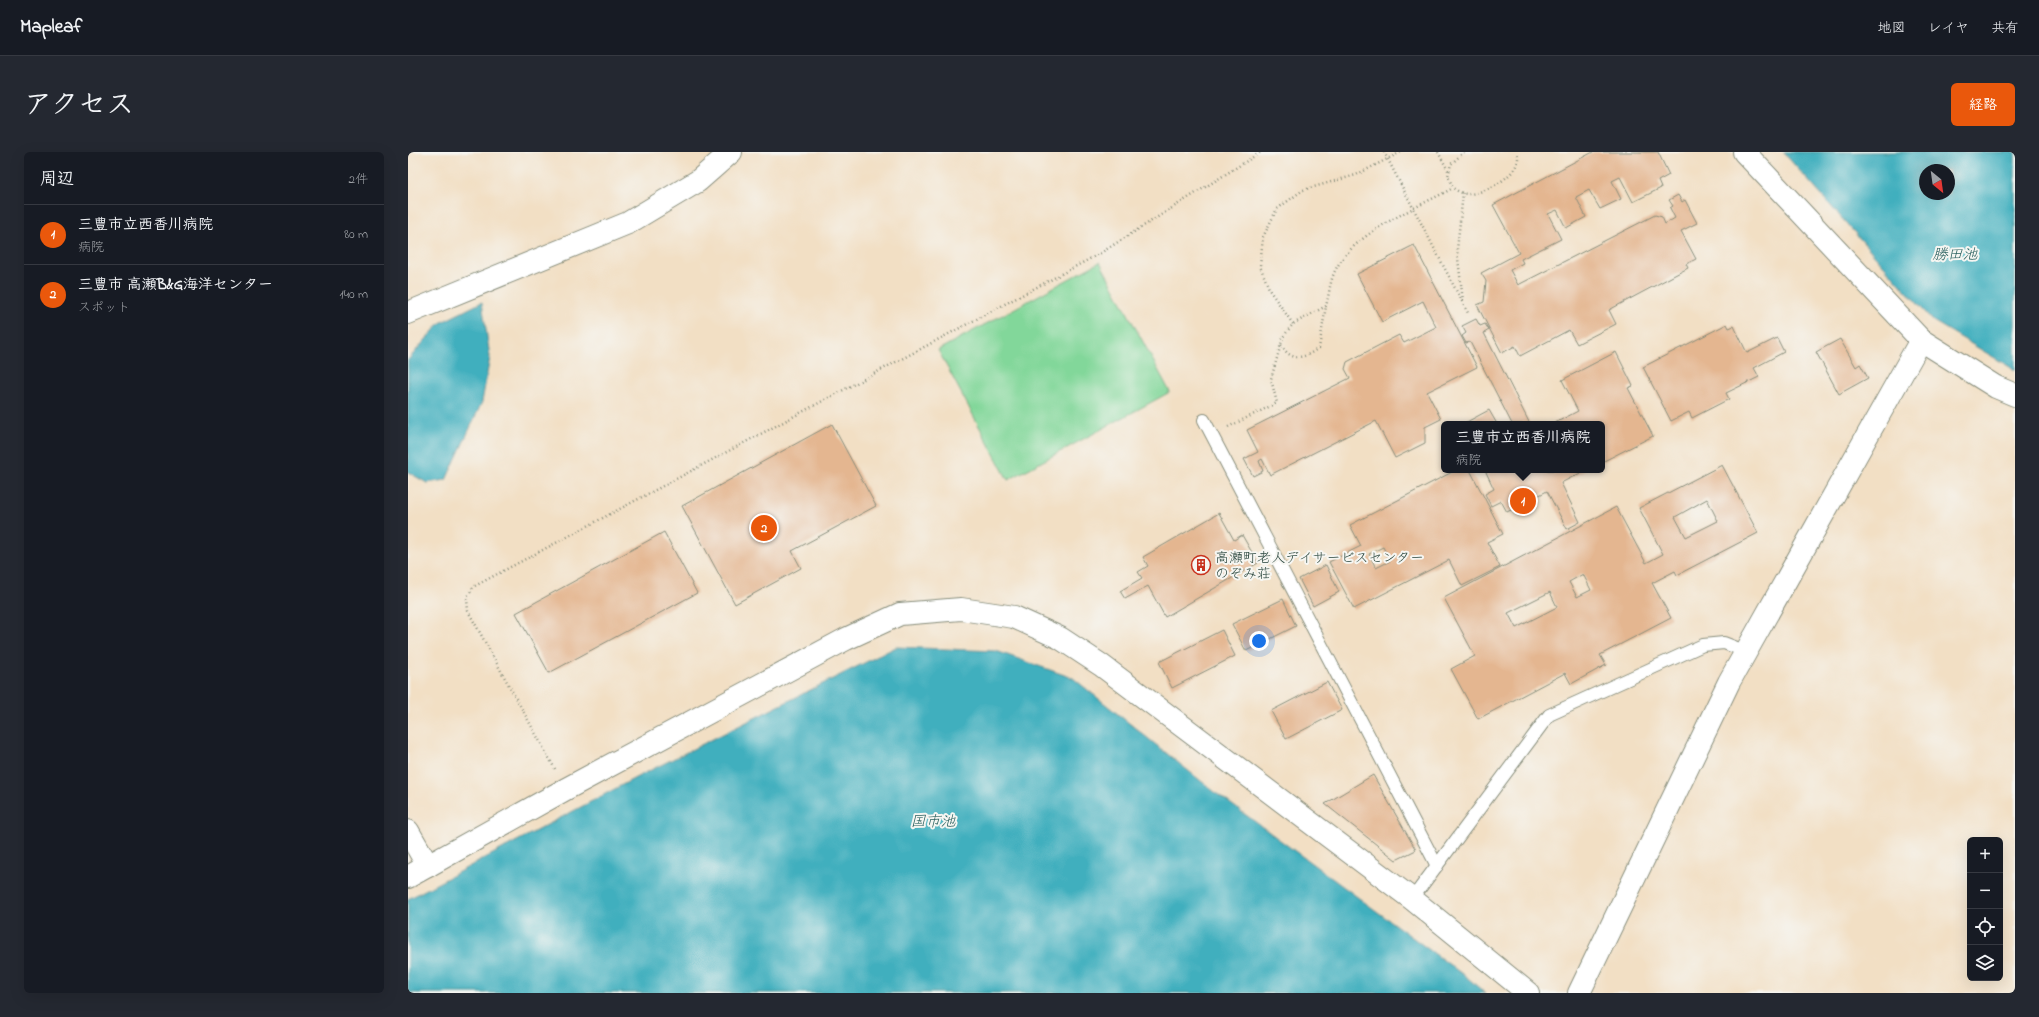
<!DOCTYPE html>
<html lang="ja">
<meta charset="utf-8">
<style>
:root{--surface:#171b24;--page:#242831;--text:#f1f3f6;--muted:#9ea1a6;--line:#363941;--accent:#ea580c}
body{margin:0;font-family:"Indie Flower","Klee One",sans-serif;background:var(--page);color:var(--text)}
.controls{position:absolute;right:12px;bottom:12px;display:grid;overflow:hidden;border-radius:6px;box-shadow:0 4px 16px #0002}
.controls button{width:36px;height:36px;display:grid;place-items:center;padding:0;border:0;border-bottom:1px solid var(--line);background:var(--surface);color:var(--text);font:20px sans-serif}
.compass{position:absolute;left:1511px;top:12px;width:36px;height:36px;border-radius:50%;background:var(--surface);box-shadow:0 4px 16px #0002;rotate:151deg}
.you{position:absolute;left:851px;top:489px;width:14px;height:14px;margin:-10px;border:3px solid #fff;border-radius:50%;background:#1a73e8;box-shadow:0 0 0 6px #1a73e833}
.badge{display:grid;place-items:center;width:26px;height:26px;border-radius:50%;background:var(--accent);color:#fff;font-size:13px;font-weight:700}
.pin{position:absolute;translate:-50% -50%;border:2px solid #fff;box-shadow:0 1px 4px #0006}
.popup{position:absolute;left:1033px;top:269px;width:164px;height:52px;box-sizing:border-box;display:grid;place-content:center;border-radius:6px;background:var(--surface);filter:drop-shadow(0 1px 3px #0005);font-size:13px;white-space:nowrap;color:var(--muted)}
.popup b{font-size:15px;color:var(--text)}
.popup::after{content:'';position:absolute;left:50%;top:100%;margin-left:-8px;border:8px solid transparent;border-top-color:var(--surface)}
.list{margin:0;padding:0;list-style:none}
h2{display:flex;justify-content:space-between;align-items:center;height:52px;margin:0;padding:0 16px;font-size:17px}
h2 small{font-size:13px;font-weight:400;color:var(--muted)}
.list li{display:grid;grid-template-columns:26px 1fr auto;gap:12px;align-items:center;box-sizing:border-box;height:60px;padding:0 16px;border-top:1px solid var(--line)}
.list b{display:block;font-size:15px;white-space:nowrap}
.list p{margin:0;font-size:13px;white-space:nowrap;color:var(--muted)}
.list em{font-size:13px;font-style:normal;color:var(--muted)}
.icon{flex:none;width:22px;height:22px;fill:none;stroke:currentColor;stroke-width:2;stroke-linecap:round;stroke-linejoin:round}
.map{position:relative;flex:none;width:1607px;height:841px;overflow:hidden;border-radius:6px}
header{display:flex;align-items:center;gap:24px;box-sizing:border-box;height:56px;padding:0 20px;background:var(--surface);border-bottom:1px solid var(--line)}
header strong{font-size:19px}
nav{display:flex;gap:22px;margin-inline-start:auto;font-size:14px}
.intro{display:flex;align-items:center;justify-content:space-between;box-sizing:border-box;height:96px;padding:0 24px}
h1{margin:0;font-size:28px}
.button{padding:10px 18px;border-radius:6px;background:var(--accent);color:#fff;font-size:14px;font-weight:700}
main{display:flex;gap:24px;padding:0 24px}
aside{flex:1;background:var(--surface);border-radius:6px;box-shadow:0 4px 16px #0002}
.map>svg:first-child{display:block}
.green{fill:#82d79a;stroke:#508a67}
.water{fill:#41afbe;stroke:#307679;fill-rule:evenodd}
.building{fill:#e4b690;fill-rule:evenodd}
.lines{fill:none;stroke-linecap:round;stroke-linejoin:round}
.service-casing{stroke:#888e7c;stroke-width:14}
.minor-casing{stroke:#888e7c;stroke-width:24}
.tertiary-casing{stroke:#888e7c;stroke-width:24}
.path{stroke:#888e7c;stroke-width:2.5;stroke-dasharray:1 3;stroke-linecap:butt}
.service{stroke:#fff;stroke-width:12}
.minor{stroke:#fff;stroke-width:22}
.tertiary{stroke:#fff;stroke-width:22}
.labels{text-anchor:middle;stroke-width:4;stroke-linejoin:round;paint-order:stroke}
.poi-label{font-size:14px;fill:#1f3d34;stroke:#f6f6f2;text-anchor:start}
.water-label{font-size:15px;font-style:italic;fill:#295f5d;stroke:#f6f6f2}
</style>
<header>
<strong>Mapleaf</strong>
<nav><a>地図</a><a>レイヤ</a><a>共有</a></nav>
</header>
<div class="intro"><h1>アクセス</h1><a class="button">経路</a></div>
<main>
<aside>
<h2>周辺<small>2件</small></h2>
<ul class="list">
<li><span class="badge">1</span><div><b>三豊市立西香川病院</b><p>病院</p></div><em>80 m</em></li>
<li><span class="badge">2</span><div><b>三豊市 高瀬B&amp;G海洋センター</b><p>スポット</p></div><em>140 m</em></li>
</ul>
</aside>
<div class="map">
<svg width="1607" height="841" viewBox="0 0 1607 841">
<rect width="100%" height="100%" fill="#f6f6f2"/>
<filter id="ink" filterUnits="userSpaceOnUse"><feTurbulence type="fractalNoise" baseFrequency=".025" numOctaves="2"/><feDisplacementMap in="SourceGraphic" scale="8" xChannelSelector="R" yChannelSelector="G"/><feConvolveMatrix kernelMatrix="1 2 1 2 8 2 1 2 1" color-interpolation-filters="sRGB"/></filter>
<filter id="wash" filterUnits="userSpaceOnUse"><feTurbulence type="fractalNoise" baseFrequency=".012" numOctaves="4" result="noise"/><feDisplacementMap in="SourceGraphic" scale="16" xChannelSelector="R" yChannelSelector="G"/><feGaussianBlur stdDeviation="0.9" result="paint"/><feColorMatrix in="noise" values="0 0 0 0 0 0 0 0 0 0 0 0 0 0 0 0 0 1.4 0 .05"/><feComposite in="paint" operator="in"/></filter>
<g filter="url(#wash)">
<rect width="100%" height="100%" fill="#f2dfc4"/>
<polygon class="green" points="692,110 762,240 600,328 530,198"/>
<g class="water">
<path d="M 1375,0 L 1607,0 L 1607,218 L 1525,169 ZM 1517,18 L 1541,18 L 1541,42 L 1517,42 Z"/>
<polygon points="74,150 82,205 74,250 38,328 19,331 0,320 0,208 32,171"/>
<polygon points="488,495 588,499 665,526 808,641 1061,827 1077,841 0,841 0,747 231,624"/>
</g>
<g id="blocks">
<g class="building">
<polygon points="1185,0 1250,0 1261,23 1250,29 1253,36 1225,50 1212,25 1204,29 1213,47 1192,57 1181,38 1168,45 1178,65 1158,76 1149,58 1140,62 1153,87 1113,107 1115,111 1102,118 1110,133 1247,63 1254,65 1257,72 1267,66 1262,56 1265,54 1261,48 1270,43 1274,50 1277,48 1289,71 1273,79 1288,107 1278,112 1280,116 1201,158 1208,172 1169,192 1161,178 1112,204 1107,194 1094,201 1069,153 1076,150 1078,129 1073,121 1111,101 1085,53"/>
<polygon points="1006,93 1069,215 1019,240 1033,267 1017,275 1017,291 987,306 968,269 862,323 854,307 851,309 855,319 845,324 836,307 850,300 839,278 942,226 937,217 939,210 991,183 996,191 1028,175 1015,149 974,170 949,122"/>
<polygon points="1068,167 1072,174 1077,172 1081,178 1076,181 1122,272 1104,272 1062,190 1058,191 1054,184 1058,181 1054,174"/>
<polygon points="1319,172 1321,176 1326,174 1339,201 1369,186 1376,200 1346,216 1351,225 1318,241 1321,247 1284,266 1281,260 1263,269 1235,215"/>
<polygon points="1432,187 1448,215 1452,212 1460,226 1431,242 1408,200"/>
<polygon points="1208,200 1225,234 1220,236 1245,284 1194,310 1194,272 1145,272 1170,259 1154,228"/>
<polygon points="1081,258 1089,272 1055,272"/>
<polygon points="424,272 468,354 384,399 393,416 327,452 274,354"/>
<path d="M 1314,313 L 1350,381 L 1269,423 L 1267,419 L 1244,431 L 1263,466 L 1192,503 L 1198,513 L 1163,532 L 1157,521 L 1070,567 L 1043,517 L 1067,504 L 1036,446 L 1208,355 L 1238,411 L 1255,402 L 1231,356 ZM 1299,347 L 1310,369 L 1278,385 L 1267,365 ZM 1175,422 L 1183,438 L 1169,445 L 1161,430 ZM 1142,440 L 1149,455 L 1108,476 L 1100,461 Z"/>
<path d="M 1048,318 L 1062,318 L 1095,382 L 1079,390 L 1092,415 L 1054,434 L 1041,408 L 946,457 L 921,410 L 953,394 L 942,373 ZM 975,395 L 982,409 L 968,416 L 961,402 Z"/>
<polygon points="1077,318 1178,318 1153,331 1172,370 1159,377 1139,339 1099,360 1093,349 1083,354 1077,342 1086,337"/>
<polygon points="811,361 826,388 834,383 850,411 757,465 740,434 717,447 712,439 734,426 730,420 740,414 735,405"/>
<polygon points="256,380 289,441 141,521 108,461"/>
<polygon points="918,413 931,440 905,454 891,427"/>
<polygon points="875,447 888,474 838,499 824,472"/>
<polygon points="814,478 827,504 764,536 751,510"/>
<polygon points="919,530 934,558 878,587 863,559"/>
<polygon points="965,623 1008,698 988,708 917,652"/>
</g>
</g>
</g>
<g filter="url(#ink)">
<use href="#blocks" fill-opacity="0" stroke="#888e7c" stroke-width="1"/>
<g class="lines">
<defs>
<g id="service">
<polyline points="796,268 1029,714"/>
<polyline points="1004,747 1141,563 1295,493 1316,491 1339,500"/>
</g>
<g id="minor">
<polyline points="0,161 220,71 290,29 323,0"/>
<polyline points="0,679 20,714"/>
<polyline points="1171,841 1321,530 1513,188 1588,235 1607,243"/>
</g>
<g id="tertiary">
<polyline points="1336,0 1513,188"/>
<polyline points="0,725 158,637 438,487 492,462 553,457 606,465 652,486 693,513 1004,747 1120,841"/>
</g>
</defs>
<use href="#service" class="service-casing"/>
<use href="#minor" class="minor-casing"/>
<use href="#tertiary" class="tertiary-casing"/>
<g class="path">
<polyline points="976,0 1060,161"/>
<polyline points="1030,0 1041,20"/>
<path d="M 1056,0 L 1043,12 L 1040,24 L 1045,36 C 1049,39 1055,42 1060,42 C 1077,42 1117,21 1109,0"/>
<polyline points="1055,149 1049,98 1055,41"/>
<polyline points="885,172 862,139 852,114 855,85 869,57 895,38 948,23 993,0"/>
<path d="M 873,193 C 884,211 896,206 911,196 L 918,154"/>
<path d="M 820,275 L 869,251 L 863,227 L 875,185 L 885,172 L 918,154 C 921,143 922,129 927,119 C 945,80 1009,56 1045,36"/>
<polyline points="147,617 60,459 59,447 65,435 691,102 853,0"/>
</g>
<use href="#service" class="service"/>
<use href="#minor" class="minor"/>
<use href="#tertiary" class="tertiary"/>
</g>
</g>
<defs>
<symbol id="building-ring" viewBox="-11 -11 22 22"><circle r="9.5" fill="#f6f6f2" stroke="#c8321e" stroke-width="1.5"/><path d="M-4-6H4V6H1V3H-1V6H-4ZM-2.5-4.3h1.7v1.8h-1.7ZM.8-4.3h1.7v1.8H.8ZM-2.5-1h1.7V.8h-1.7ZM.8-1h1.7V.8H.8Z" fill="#c8321e"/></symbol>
</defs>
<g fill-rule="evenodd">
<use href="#building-ring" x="782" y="402" width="22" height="22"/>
</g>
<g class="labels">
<g class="poi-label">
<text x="807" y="410">高瀬町老人デイサービスセンター<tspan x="807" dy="16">のぞみ荘</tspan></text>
</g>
<g class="water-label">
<text x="1547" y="107">勝田池</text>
<text x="525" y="674">国市池</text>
</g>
</g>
</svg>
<div class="controls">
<button>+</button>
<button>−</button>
<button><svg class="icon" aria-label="locate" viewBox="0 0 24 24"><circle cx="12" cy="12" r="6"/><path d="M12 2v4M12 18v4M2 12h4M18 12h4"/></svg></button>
<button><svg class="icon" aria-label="layers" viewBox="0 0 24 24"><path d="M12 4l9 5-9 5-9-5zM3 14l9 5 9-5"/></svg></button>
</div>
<svg class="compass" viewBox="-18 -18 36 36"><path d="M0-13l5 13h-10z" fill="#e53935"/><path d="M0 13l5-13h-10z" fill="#9ea1a6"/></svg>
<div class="you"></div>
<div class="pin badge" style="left:1115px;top:349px">1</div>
<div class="popup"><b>三豊市立西香川病院</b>病院</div>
<div class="pin badge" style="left:356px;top:376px">2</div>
</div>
</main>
